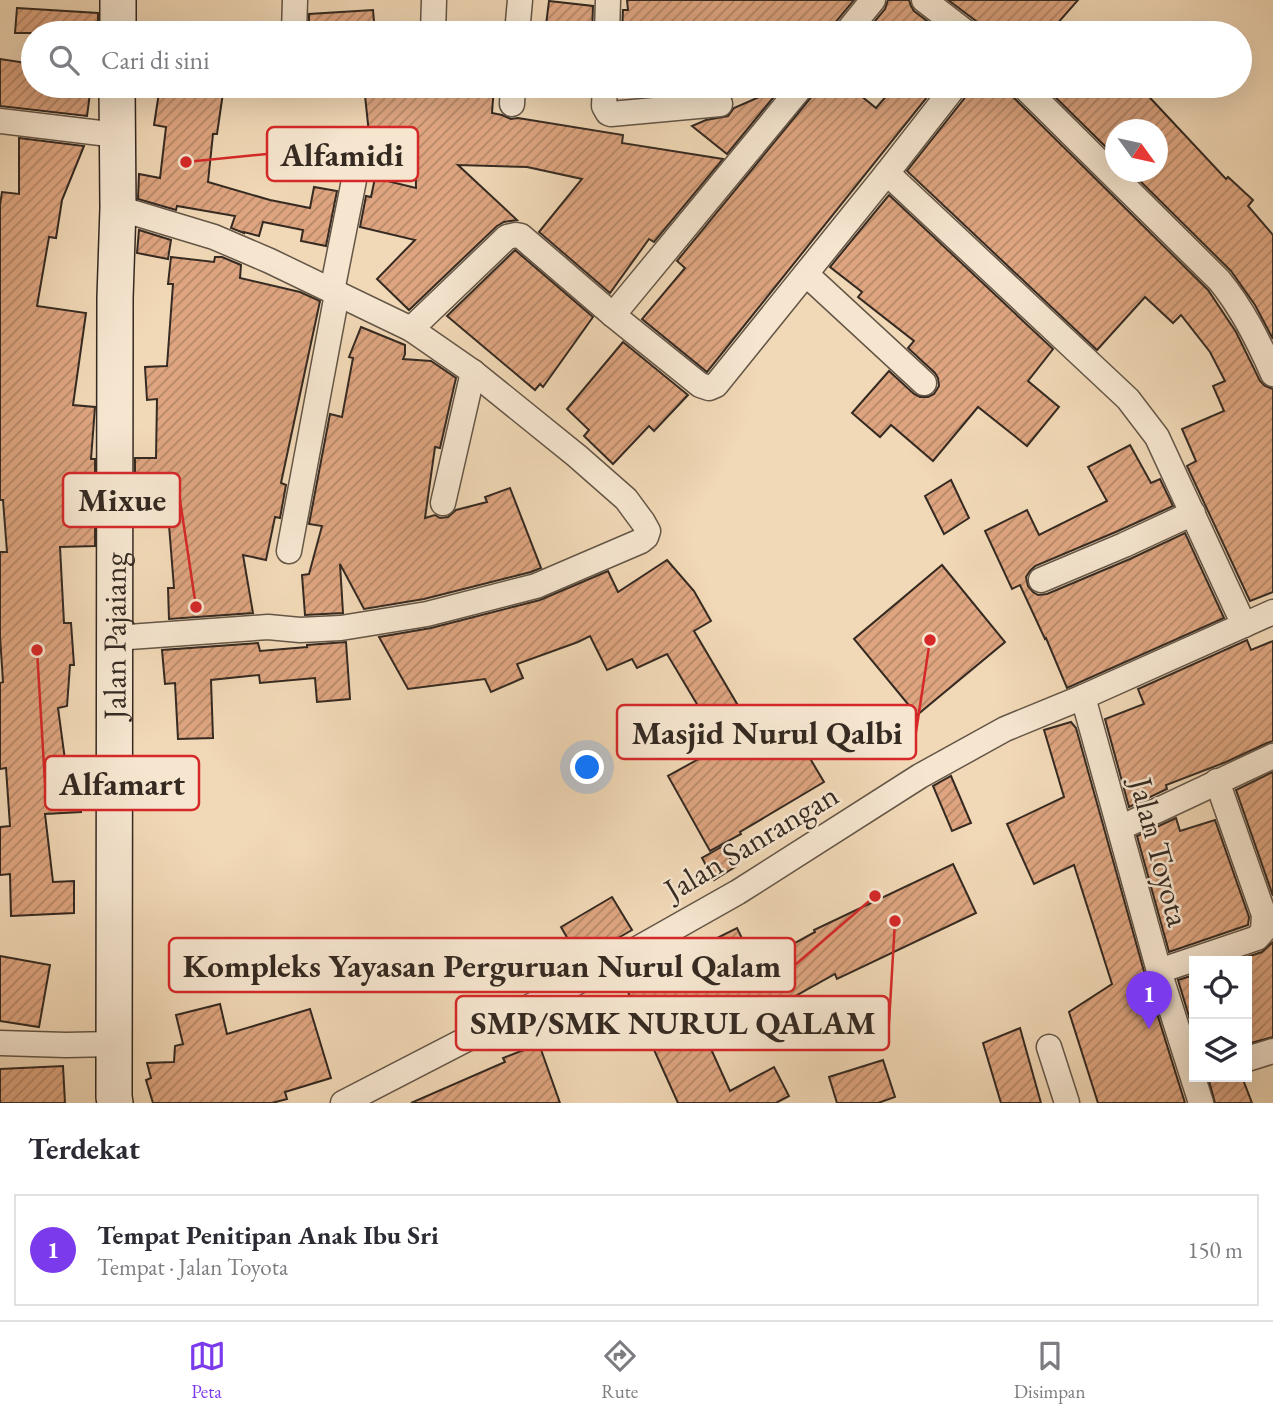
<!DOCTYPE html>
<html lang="id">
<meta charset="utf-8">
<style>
:root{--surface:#fff;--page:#f2f2f3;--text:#2b2b33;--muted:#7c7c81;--line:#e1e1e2;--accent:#7c3aed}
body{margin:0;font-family:"EB Garamond",serif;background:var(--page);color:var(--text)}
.controls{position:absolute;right:21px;bottom:21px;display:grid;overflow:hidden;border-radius:0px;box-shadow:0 7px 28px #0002}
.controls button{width:63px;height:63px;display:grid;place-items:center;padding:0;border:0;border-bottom:2px solid var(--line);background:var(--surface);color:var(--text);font:35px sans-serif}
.compass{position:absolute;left:1105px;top:119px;width:63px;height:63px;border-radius:50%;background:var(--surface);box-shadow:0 7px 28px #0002;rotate:123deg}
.you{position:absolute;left:588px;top:768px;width:24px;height:24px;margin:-18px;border:5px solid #fff;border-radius:50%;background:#1a73e8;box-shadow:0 0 0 10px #1a73e833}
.badge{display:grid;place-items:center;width:46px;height:46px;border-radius:50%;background:var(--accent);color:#fff;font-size:23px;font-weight:700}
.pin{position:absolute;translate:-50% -58px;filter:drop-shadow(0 2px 4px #0008)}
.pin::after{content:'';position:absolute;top:37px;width:24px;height:21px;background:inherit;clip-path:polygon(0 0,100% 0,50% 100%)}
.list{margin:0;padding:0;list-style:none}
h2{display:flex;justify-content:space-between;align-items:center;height:91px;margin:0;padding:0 28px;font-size:30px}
h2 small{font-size:23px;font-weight:400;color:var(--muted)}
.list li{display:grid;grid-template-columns:46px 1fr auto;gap:21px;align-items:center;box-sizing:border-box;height:112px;margin:0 14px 14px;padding:0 14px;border:2px solid var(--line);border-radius:0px}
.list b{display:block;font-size:26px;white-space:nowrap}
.list p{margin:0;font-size:23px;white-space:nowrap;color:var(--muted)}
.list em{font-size:23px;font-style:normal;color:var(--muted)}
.icon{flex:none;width:38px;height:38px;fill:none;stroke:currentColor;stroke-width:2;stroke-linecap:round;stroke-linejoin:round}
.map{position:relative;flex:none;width:1273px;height:1103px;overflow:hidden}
.search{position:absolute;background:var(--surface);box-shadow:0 7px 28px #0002;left:21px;right:21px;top:21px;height:77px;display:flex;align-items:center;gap:18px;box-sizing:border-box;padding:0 24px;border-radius:38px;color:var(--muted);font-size:26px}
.sheet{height:217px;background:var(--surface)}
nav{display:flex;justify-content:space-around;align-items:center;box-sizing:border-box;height:98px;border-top:2px solid var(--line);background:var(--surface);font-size:19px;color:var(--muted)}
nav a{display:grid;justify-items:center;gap:4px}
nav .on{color:var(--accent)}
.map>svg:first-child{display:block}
.building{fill:url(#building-hatch);stroke:#352a22;stroke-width:2}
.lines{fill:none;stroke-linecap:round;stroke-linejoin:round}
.street-casing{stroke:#645647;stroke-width:27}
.secondary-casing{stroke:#352a22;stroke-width:38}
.street{stroke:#f6e6d0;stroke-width:24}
.secondary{stroke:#f6e6d0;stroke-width:35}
.labels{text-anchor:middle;stroke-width:5;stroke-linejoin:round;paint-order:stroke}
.street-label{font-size:32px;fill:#352a22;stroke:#f6e6d0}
.leader{fill:none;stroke:#d62828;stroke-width:2.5}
.callout-dot{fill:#d62828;stroke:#f6e6d0;stroke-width:2.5}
.callout{fill:#f6e6d0;stroke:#d62828;stroke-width:2.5}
.callout-label{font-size:33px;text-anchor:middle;font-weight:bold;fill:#352a22}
</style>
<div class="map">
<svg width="1273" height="1103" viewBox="0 0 1273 1103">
<defs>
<pattern id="building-hatch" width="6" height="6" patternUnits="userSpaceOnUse" patternTransform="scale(1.75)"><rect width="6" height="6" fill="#dea580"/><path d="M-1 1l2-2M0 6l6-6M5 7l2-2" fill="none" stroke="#b58768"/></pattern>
</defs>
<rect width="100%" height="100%" fill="#f1d8b6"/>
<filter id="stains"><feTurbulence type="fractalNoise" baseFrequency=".00286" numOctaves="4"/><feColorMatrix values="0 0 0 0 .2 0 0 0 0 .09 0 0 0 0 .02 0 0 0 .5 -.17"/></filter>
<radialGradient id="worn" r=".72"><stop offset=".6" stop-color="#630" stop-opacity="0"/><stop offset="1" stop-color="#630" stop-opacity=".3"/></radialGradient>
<g class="building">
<polygon points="627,0 854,0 834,24 831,33 778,33 784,24 695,33 622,33 623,10 628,10"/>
<polygon points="888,0 909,0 911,6 914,11 943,33 865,33 885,9"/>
<polygon points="948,0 1078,0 1049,33 982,33 980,27 976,21"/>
<polygon points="549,1 593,6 592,33 545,33"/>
<polygon points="17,8 98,13 98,33 15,33"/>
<polygon points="373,10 375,33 309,33 309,14"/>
<polygon points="0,59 33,64 33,86 91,86 87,116 0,106"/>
<polygon points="160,86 224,86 217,134 213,134 208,182 270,200 310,208 314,187 337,191 326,246 301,241 303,230 263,222 259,236 244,232 244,233 231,228 235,216 177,206 176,210 138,199 139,174 160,178 166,127 154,125"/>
<polygon points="364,86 494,86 492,113 502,115 511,119 518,118 623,135 622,143 723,159 654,242 649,239 610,293 539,232 582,179 527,167 458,165 517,220 504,222 497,226 409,310 377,279 415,240 360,227 366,196 371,197 375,178 416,188 415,137 370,143"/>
<polygon points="816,86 849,86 876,108 895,86 936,86 707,372 642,319 685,268 677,261 813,95"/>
<polygon points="970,86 1009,86 1009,91 1013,97 1208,290 1236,332 1260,381 1265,386 1273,389 1273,592 1250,601 1187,466 1196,461 1182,429 1224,411 1213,386 1225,381 1210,352 1181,315 1173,323 1145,297 1097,350 907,171 967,95"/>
<polygon points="1044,86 1139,86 1226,179 1228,177 1253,200 1248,206 1273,235 1273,339 1255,305 1231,271 1131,172 1158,172 1158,130 1116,130 1116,157"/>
<polygon points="782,87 727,154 692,126 706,120 728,116 734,108"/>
<polygon points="19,138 84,146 62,200 56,238 49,237 37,306 86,313 73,405 95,407 91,459 95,459 95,546 60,547 64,623 71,623 74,665 70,665 67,706 58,708 68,782 80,781 81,812 45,814 53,882 74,881 74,913 11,916 10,874 0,875 0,827 10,826 6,768 0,769 0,683 3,682 0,636 0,552 7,552 3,500 0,500 0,205 2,192 19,194"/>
<polygon points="889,195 1053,349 1028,381 1059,407 1027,446 978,407 933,461 891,425 880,437 852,413 889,371 914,394 920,397 928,397 934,394 939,386 938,378 935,373 908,348 914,341 858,297 862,292 830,267"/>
<polygon points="139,230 171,240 168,259 137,253"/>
<polygon points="515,250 593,317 543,387 540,384 535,390 447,316"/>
<polygon points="171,257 214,262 215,257 222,257 241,265 240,278 300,292 320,301 281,483 286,485 280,518 275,517 266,560 243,555 253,613 169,619 168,588 174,588 167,500 135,499 135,458 156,458 157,399 147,400 145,367 167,366 173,284 168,284"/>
<polygon points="361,327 405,345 405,354 403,359 431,361 456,378 440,448 435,447 425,518 435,515 440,518 448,517 456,510 487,502 485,497 510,488 541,568 531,572 424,599 364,609 340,564 343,613 305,615 302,575 309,574 322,526 309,524 330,414 342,417 353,358 349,357"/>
<polygon points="623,342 688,395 654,431 649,426 613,464 584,436 589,430 567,409"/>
<polygon points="1130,445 1151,483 1160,479 1173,506 1118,531 1035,566 1030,571 1026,577 1028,586 1033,592 1038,595 1047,594 1130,559 1185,533 1224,618 1067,688 1046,638 1045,639 1020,585 1012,589 985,531 1027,510 1039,535 1107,501 1088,467"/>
<polygon points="951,480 969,518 944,534 925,496"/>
<polygon points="667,560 694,591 711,621 694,631 749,724 779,706 824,782 740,832 741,834 710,851 668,776 722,746 667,654 637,668 632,659 607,670 590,636 578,642 517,664 523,678 491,692 485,679 408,689 379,637 431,628 540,600 608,571 618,592"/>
<polygon points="942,565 1005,642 917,715 854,639"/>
<polygon points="1247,640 1251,650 1273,641 1273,741 1267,743 1226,762 1166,785 1167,789 1129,807 1105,719 1144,704 1138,689"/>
<polygon points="346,642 350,699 317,702 315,678 260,683 259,675 211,680 213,738 178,739 175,683 165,684 162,650 258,643 260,651 307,647 307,645"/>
<polygon points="1071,722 1076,728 1145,975 1185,1103 1098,1103 1069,1012 1112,984 1074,865 1034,884 1007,824 1064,797 1044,730"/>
<polygon points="1273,772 1273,896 1236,790"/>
<polygon points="951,776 971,823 952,831 933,786"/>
<polygon points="1176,818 1180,831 1215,820 1249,917 1248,925 1169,952 1137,836"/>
<polygon points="723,846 735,867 714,880 702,858"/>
<polygon points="953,864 976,913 837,979 835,974 776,1007 780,1014 711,1049 730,1091 774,1067 789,1096 776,1103 678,1103 623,981 670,959 671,961 737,928 755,965 815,932 814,930"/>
<polygon points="612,897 632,930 580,960 561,927"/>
<polygon points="1273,942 1273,1037 1247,1044 1247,961 1235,961 1262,952"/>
<polygon points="0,956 50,965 39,1027 0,1021"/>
<polygon points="1194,975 1194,1033 1178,980"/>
<polygon points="220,1004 227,1034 310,1009 331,1078 285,1092 287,1099 272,1103 153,1103 146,1080 151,1078 147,1063 174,1062 175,1046 183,1044 176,1015"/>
<polygon points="1020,1028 1041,1103 1001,1103 983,1043"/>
<polygon points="539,1044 560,1103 411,1103 505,1062 503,1058"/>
<polygon points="883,1060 895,1097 878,1103 837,1103 829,1077"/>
<polygon points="63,1066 65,1103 0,1103 0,1069"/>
<polygon points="1208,1077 1242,1077 1252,1103 1215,1103"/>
</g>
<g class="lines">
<defs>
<g id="street">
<polyline points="924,0 967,33"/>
<polyline points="294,33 295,0"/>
<polyline points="433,33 434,0"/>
<polyline points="517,33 520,0"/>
<polyline points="607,33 608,0"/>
<polyline points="846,33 873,0"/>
<polyline points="605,86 604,106 608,113 611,114 720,104"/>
<path d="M 1023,86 L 1219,280 C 1242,308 1258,340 1273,374"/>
<polyline points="512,104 513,86"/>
<polyline points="0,121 117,135"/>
<polyline points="887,173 1128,399 1157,437 1244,625"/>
<polyline points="806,274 924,383"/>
<polyline points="332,291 356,170"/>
<polyline points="613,315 802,86"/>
<polyline points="411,329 507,237 516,235 521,236 613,315 700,385 709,388 716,385 887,173 955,86"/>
<polyline points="443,503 473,372"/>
<polyline points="289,551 337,294"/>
<polyline points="1041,580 1124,545 1193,513"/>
<polyline points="115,638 268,627 300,630 341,628 427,614 536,586 641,541 646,537 648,531 643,522 626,499 577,456 473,372 411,329 270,261 214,237 118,208"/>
<polyline points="1083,697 1159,971 1201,1103"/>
<polyline points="1120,828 1273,756"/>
<polyline points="1159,971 1257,938 1263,931 1264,915 1217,781"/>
<polyline points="0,1043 66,1045 114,1044"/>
<polyline points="1049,1047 1067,1103"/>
<polyline points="1247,1059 1273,1051"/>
<polyline points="343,1103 591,975 738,892 920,776 1005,729 1083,697 1273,612"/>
</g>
<g id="secondary">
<polyline points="118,33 118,0"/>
<path id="s1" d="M 115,1103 L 114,1097 L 115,298 L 118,208 L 117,86"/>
</g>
</defs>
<use href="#street" class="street-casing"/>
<use href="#secondary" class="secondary-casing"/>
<use href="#street" class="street"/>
<use href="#secondary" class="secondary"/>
</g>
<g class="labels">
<g class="street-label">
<text dy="11" stroke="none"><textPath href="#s1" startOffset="467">Jalan Pajaiang</textPath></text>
<text transform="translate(751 842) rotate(-31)" y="11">Jalan Sanrangan</text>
<text transform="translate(1160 852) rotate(75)" y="11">Jalan Toyota</text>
</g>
</g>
<path class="leader" d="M186 162L267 154M196 607L180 500M930 640L916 732M37 650L45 783M875 896L795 965M895 921L889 1023"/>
<g class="callout-dot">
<circle cx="186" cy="162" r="7"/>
<circle cx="196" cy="607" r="7"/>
<circle cx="930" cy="640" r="7"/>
<circle cx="37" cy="650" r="7"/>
<circle cx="875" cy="896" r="7"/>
<circle cx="895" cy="921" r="7"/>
</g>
<g class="callout">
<rect x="267" y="127" width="151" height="54" rx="7"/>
<rect x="63" y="473" width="117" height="54" rx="7"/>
<rect x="617" y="705" width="299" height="54" rx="7"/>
<rect x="45" y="756" width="154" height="54" rx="7"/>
<rect x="169" y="938" width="626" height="54" rx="7"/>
<rect x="456" y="996" width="433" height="54" rx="7"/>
</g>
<g class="callout-label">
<text x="342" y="166">Alfamidi</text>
<text x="122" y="511">Mixue</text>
<text x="767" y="744">Masjid Nurul Qalbi</text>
<text x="122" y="795">Alfamart</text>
<text x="482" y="977">Kompleks Yayasan Perguruan Nurul Qalam</text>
<text x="673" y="1034">SMP/SMK NURUL QALAM</text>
</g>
<rect width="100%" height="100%" filter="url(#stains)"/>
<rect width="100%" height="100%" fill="url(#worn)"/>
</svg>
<div class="controls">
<button><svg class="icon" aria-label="locate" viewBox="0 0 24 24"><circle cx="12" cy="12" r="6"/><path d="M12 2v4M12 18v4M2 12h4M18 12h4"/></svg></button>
<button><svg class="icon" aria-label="layers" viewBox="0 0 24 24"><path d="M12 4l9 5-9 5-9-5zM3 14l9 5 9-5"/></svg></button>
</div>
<svg class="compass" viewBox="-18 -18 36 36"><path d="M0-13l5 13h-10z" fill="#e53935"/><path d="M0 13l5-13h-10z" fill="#7c7c81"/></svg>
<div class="you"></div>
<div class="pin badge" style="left:1149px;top:1029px">1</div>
<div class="search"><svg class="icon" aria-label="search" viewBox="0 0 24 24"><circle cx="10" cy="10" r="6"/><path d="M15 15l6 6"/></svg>Cari di sini</div>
</div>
<section class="sheet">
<h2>Terdekat<small></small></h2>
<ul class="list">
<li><span class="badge">1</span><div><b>Tempat Penitipan Anak Ibu Sri</b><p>Tempat · Jalan Toyota</p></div><em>150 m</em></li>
</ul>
</section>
<nav>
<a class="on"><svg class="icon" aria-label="map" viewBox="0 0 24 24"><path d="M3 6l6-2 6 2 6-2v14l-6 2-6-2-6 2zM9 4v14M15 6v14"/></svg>Peta</a>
<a><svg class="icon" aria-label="directions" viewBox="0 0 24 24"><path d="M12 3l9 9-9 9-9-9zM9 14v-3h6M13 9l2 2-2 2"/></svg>Rute</a>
<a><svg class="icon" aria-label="saved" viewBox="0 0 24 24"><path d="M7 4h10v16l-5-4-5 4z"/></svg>Disimpan</a>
</nav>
